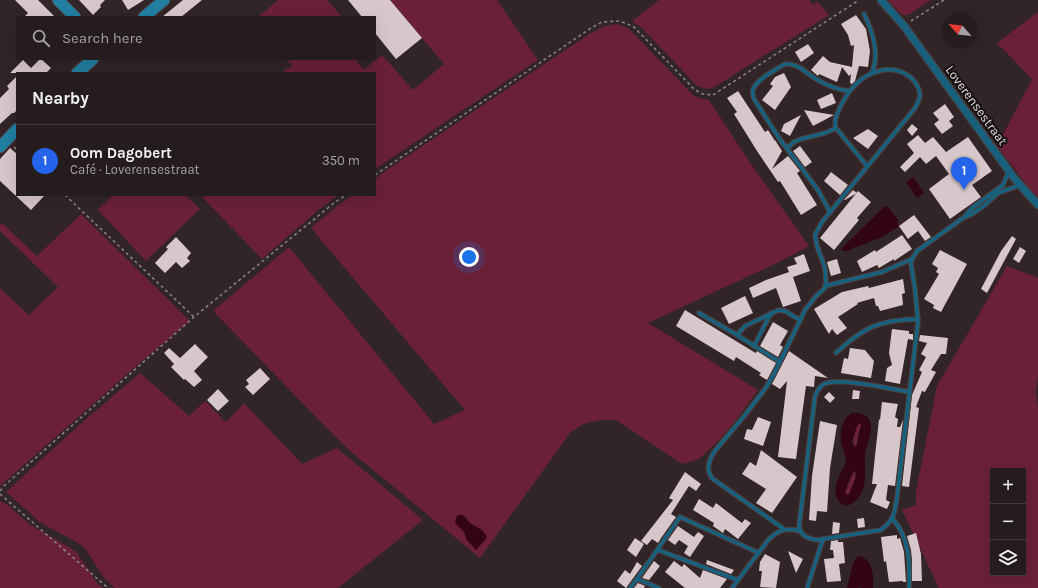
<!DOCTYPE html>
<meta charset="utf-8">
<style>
:root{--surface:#251c1d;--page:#2d2526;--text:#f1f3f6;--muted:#a3a1a4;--line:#423a3b;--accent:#2563eb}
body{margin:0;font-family:Karla,sans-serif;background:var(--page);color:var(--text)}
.controls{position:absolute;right:12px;bottom:12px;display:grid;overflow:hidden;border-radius:0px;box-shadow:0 4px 16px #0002}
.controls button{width:36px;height:36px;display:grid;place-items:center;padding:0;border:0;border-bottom:1px solid var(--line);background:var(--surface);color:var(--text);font:20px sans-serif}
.compass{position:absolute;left:942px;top:12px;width:36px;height:36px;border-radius:50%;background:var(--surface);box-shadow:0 4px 16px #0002;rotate:297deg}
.you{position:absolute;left:469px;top:257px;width:14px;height:14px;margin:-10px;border:3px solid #fff;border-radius:50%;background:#1a73e8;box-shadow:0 0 0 6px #1a73e833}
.badge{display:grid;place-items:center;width:26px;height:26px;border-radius:50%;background:var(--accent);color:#fff;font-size:13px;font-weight:700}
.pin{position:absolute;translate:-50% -33px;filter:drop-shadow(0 1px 2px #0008)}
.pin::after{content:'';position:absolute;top:21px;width:14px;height:12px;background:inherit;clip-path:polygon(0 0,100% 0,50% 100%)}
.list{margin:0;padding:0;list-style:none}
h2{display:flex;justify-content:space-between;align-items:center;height:52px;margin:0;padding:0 16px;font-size:17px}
h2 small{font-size:13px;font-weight:400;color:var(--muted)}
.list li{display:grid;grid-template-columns:26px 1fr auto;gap:12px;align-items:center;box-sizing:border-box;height:72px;padding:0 16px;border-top:1px solid var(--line)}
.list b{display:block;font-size:15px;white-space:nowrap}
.list p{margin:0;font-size:13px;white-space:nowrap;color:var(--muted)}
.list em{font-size:13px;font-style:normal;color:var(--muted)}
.icon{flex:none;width:22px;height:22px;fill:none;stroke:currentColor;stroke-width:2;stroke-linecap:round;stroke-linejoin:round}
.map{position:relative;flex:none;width:1038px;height:588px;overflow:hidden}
.search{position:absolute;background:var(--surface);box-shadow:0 4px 16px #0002;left:16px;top:16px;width:360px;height:44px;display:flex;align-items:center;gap:10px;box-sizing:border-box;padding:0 14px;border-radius:0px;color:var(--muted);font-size:15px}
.panel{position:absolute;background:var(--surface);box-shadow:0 4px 16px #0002;left:16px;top:72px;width:360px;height:124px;border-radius:0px}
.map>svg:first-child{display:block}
.green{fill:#6a2137;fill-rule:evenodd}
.water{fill:#320414;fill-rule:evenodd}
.building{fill:#d8c7ca}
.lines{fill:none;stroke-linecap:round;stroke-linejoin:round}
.lane-casing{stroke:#4d4244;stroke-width:5.5}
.street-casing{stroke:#4d4244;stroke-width:9}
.secondary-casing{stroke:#4d4244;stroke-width:13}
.path{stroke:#8f8486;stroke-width:1.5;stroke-dasharray:3 3;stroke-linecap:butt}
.lane{stroke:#18617e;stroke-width:3.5}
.street{stroke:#18617e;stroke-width:7}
.secondary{stroke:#217fa2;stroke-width:11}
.labels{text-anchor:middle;stroke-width:4;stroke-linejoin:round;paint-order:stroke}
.street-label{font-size:13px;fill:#e3dadc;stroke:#151011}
</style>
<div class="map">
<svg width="1038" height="588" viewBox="0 0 1038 588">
<rect width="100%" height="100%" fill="#312527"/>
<g class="green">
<polygon points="278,0 327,0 342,17 258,17"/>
<polygon points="390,0 497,0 538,60 375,169 375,73 282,73 292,65 286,59 355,59 364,70 382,55 413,90 444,64"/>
<path d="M 659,0 L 809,0 L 813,5 L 817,1 L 829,15 L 716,86 C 709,90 705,89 697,86 L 642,28 L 632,21 Z"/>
<polygon points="888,0 931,0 908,15 902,15"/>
<polygon points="1038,12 1038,197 1029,188 997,146 1032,79 997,43"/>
<path d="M 617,24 L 628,28 L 633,33 L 693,95 L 702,99 L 709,100 L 749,161 L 809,246 L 777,263 L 648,323 L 758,390 L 736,420 L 720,439 L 699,459 L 682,464 L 616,420 L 600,420 L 583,424 L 570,433 L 480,558 L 350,451 L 318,419 L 213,311 L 289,247 L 434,424 L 465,410 L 311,228 L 336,207 L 352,195 L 375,195 L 375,179 L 387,170 L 495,97 L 591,33 L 606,26 ZM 466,517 L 468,522 L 476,526 L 465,534 L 464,530 Z"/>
<polygon points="113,195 186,195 200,209 146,261 98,210"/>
<polygon points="200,195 338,195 316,212 262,259"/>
<polygon points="81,214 190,321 141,362 0,486 0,288 29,315 58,287 0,231 0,226 2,223 37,256"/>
<path d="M 1007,266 L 1038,278 L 1038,374 L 1036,392 L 1038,410 L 1038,588 L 939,588 L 902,510 L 916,505 L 916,491 L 937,386 ZM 993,471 L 1023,471 L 1023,573 L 993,573 Z"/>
<polygon points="140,373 189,416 205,401 226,422 244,403 302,464 337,448 423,520 338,588 115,588 105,579 84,547 73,540 41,523 6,492 79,425"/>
<path d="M 860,423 L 861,424 L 861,426 L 859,433 L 857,445 L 855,448 C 852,442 854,427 860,423 Z"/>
<path d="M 854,471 C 859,478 851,486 850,493 L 848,495 L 845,493 L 853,472 Z"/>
<polygon points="0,501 6,504 32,526 69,547 77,553 91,574 98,584 103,588 0,588"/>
</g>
<g class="water">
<polygon points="913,177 924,193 917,198 906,182"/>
<polygon points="887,206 890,209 898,220 898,227 880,238 847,251 843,251 841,249 884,207"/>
<path d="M 851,413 C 857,412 861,413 866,416 C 877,424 867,443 865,453 C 864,470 869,486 857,500 C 854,502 852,504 849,505 C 846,506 843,505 841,503 C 832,497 836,482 840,475 C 842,470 845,466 846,461 C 846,456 844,451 842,446 C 839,434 841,421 851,413 ZM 860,423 L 861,424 L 861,426 L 859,433 L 857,445 L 855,447 L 852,442 L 857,426 ZM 854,471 L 856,473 C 856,481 851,486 850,493 L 848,495 L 845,493 L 848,483 Z"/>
<path d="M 458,515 C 465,514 465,518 469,522 C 475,528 481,526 487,537 L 486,539 L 476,550 L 466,539 C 465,530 461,529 455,523 L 456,518 Z"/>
<path d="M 858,556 C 873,558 874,576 873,588 L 862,588 L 859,587 L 856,588 L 847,588 L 853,563 Z"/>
</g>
<g class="building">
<polygon points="15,0 38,0 55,17 24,17 28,13"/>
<polygon points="79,0 105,0 100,5 101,7 93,15"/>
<polygon points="122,0 144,0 128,10"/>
<polygon points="183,0 202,0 181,17 162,17"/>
<polygon points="348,0 390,0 422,38 396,59 375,33 375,17 362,17"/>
<polygon points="856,15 866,29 870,51 868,67 859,66 855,81 852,84 850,83 851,74 849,76 842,67 837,82 819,74 818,76 811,70 823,56 830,62 852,67 854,45 851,46 848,35 841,24"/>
<polygon points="808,44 814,53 801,62 795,52"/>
<polygon points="40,59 41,59 51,68 46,73 10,73 23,60 31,68"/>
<polygon points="784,73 791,87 775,110 762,100 773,86 770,84 775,77"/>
<polygon points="17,76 17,110 14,113 12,113 0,124 0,98 9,89 7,86"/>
<polygon points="738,91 765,132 768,130 775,141 775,140 782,151 772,169 788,156 800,171 797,173 817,205 801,215 780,181 778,182 757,151 734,114 737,112 727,98"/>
<polygon points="832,93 836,103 821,109 817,100"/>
<polygon points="945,104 954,117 949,121 953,126 942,134 934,124 939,120 933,113"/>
<polygon points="804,110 834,115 813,126"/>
<polygon points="801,115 790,136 781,131 784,124"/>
<polygon points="912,124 918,129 912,136 907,130"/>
<polygon points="868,129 878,136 868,149 853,138"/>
<polygon points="918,135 925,143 933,137 946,152 968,137 992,171 972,185 981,197 950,219 929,189 949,174 936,156 926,164 920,157 905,172 900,167 914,153 907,144"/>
<polygon points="800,146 812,162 805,167 793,151"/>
<polygon points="10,148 17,154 17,195 45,195 31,210 0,181 0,159"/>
<polygon points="831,172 848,185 840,195 824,181"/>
<polygon points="853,190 857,193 845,200 844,200"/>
<polygon points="858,191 871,202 857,218 859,220 834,250 820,238"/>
<polygon points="914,215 931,237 925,241 918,231 908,239 899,226"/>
<polygon points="902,235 912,249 894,261 894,259 879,268 877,265 862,272 857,261 875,250 876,252"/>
<polygon points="1012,236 1016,239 987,293 981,289 1001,251"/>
<polygon points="176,237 191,253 187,258 190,261 182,268 176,262 165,273 155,263 168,249 166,247"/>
<polygon points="1020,247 1026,251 1019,263 1013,259"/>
<polygon points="940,250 967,264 941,312 933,308 934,305 924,299 939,274 936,272 938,268 932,264"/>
<polygon points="804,254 810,271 793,277 801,301 783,307 776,288 753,298 749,288 766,280 789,272 787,267 797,264 794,258"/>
<polygon points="837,259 841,273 831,276 827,262"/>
<polygon points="903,279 905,293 902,294 903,305 880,311 878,306 876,306 874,298 857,303 858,304 838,317 847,328 837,335 832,329 829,334 814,309 842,292 868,286 869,288"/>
<polygon points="745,296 753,313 729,324 721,308"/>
<polygon points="685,310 754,352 756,353 757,351 776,363 767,380 759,375 761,373 736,357 734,361 676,326"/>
<polygon points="773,322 788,331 780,345 783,347 778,357 760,346"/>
<polygon points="892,329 909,331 909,334 913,334 913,340 908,339 900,384 885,381 887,368 892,365 889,353"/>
<polygon points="920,335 948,338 946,354 941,354 931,370 936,372 925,392 922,391 916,407 919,408 909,487 902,486 912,395 922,372 919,370 926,357 921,354 927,343 919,341"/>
<polygon points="195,344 208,357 194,371 202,380 194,387 185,379 184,380 171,367 174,364 164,353 169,348 180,358"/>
<polygon points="850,348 865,350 874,361 871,378 841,373 844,358 848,359"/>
<polygon points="789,351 828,378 815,376 814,387 806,386 796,459 778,457 787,381 780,389 772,384"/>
<polygon points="260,368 270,379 253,395 245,387 249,384 246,380"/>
<polygon points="218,389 229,401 218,411 207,400"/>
<polygon points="853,390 860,391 859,399 852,399"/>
<polygon points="829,392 835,398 830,403 824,397"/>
<polygon points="882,402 898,404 895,417 898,419 897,427 900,427 903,420 895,486 888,485 886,500 890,502 887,509 870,502 877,484 872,484 879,419 880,420"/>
<polygon points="758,417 771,422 763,446 744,439 747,429 752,430"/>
<polygon points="820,421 837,425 830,468 827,512 817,511 816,521 809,520 812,476"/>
<polygon points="761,450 797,477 772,513 756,503 766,489 742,474 750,462 756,466"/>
<polygon points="685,472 701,484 696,491 689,486 671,514 676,517 661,538 658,543 652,539 647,545 641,541 673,500 669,498"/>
<polygon points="699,499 713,508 716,503 742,523 745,519 751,523 738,539 725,529 723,533 713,526 714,523 693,510"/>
<polygon points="864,518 865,527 858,528 857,519"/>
<polygon points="833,522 840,523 839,533 832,534"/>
<polygon points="678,526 694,537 698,532 704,536 690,557 684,553 688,546 679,540 675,545 668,540"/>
<polygon points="916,533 921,554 922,581 912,581 912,560 911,550 907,536"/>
<polygon points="897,535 897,539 900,538 904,552 906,582 903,582 903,581 889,582 886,561 884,562 881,537"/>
<polygon points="635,538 644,544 636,557 627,550"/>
<polygon points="838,540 838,542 843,542 845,563 839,564 841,581 827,582 824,559 834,558 833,550 830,550 831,541"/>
<polygon points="788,551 803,559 796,573"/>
<polygon points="765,554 780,562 776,588 760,587 762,571 759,571 760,562"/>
<polygon points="707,560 734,570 731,574 706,564"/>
<polygon points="654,561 660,566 649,580 642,578"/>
<polygon points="674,561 682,567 684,564 700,578 703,570 727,579 720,588 685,588 665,572"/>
<polygon points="637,562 642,566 626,588 617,581 625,570 630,574"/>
<polygon points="638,583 645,586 644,588 634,588"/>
</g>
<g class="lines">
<defs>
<g id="lane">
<path d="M 864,14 C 873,32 880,53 872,73"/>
<polyline points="787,148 794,142 801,139 825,133 836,128"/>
<polyline points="1003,185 1009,171"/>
<path d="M 830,212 L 818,190 L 779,138 L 754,99 C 753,96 752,93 753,90 C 755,80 777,69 785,64 C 798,63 806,73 816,79 C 826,85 837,90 849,91"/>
<polyline points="965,216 972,208 1003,185"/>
<polyline points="825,286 882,272 912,259"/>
<polyline points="699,313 737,335"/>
<polyline points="754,346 771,313"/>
<path d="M 836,353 C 864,327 879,320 918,319"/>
<polyline points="780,362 737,335 745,326 779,310 785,311 800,320"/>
<path d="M 910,392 C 891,389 840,377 824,384 C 819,387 817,391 815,396 L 799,527 C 801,536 808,539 817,540 L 881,530 C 894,520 895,513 897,497 L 918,322 L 915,289 L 911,264 L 912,259 L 917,251 L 963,218 L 972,214 L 985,205 L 998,193 L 1020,185"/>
<path d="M 892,518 C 910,538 910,563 909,588"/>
<path d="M 784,529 L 713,479 C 705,470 709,461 714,452 L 745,415 L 765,389 L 773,376 L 805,310 L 816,296 L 825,288 L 826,283 L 825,268 L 817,246 L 815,235 L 822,222 L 915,108 C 917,104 920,99 920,94 C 920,91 918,88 917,85 C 909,72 894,67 879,71 C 861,75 849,90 841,105 C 838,113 833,120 836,128 L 867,166"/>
<polyline points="658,550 738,580"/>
<polyline points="637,579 680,517 759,553"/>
<polyline points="630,588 637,579 659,588"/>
<path d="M 732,588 L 769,539 C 780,529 785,528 800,531"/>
<polyline points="807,588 823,539"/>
</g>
<polyline id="street" points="881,0 904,26 1014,178 1038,205"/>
<g id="secondary">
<polyline points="58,0 75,17"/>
<polyline points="144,17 164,0"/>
<polyline points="77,73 93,59"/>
<polyline points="0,147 17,129"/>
</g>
</defs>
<use href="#lane" class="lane-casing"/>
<use href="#street" class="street-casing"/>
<use href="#secondary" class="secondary-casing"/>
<g class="path">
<polyline points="911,21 944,0"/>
<polyline points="14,147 17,150"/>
<polyline points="375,175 591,28 602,22 619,21 633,26 695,90 703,94 713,95 859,0"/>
<polyline points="65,195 194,317"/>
<polyline points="0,491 4,486 194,317 334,203 346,195"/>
<polyline points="0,494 108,588"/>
</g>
<use href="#lane" class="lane"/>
<use href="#street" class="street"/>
<use href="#secondary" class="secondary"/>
</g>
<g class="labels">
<g class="street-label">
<text transform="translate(977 105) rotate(54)" y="5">Loverensestraat</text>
</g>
</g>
</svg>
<div class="controls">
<button>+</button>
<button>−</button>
<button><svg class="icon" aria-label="layers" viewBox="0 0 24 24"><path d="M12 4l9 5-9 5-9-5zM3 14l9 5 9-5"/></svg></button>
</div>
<svg class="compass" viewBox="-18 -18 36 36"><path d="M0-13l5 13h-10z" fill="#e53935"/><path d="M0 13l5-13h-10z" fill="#a3a1a4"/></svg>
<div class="you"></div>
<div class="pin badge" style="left:964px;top:190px">1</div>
<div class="search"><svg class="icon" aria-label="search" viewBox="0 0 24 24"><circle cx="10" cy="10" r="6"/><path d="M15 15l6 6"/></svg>Search here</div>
<section class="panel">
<h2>Nearby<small></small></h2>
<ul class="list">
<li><span class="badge">1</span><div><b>Oom Dagobert</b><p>Café · Loverensestraat</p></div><em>350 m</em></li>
</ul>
</section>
</div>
